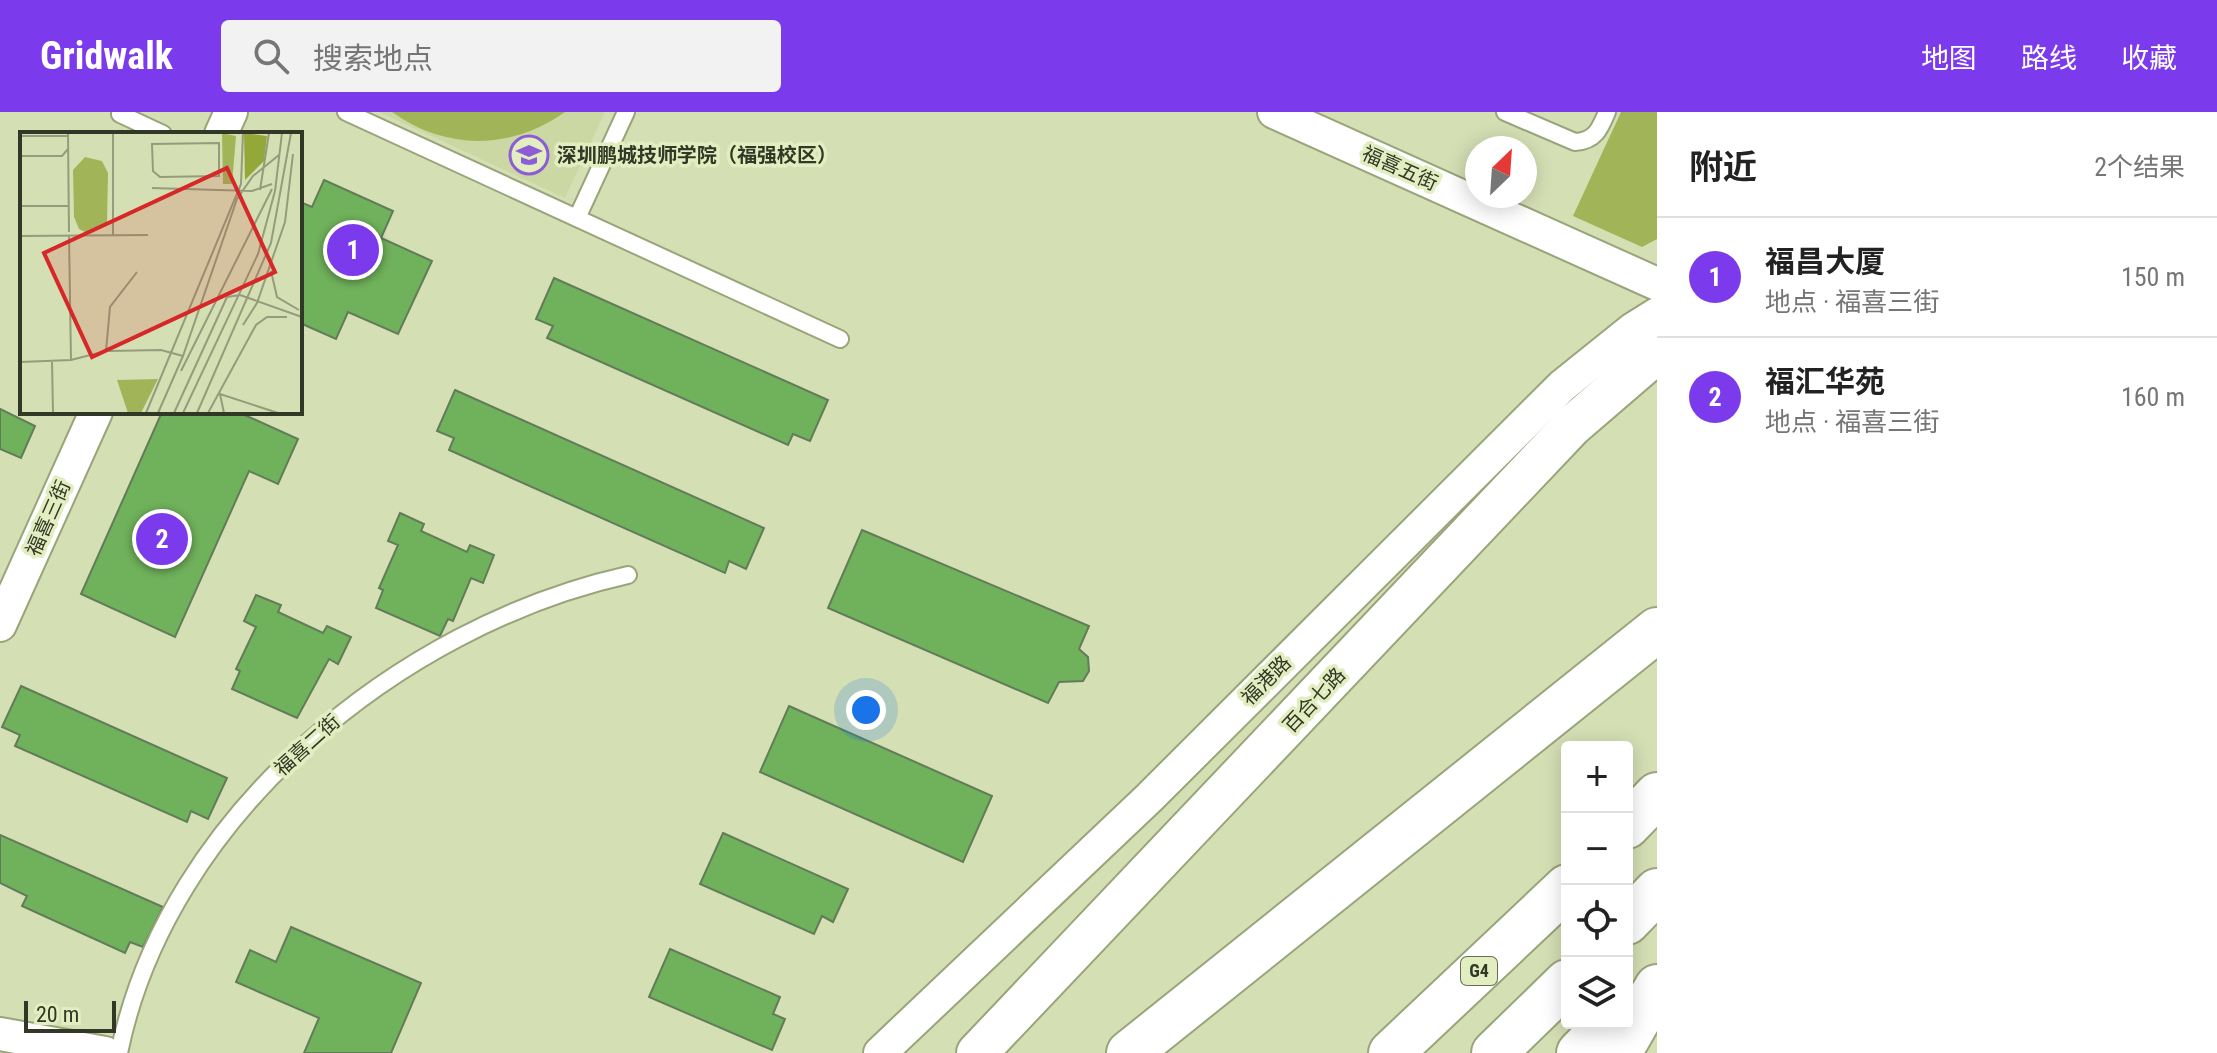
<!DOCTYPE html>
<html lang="zh">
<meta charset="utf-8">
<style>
:root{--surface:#fff;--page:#f2f2f2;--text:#222;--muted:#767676;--line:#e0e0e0;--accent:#7c3aed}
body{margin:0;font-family:"Roboto Condensed","Noto Sans SC",sans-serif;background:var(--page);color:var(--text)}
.controls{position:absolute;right:24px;bottom:24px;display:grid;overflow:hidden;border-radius:8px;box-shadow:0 4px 20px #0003}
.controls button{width:72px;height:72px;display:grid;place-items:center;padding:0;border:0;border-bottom:2px solid var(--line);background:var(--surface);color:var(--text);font:40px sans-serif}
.compass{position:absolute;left:1465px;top:24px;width:72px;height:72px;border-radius:50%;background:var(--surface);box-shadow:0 4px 20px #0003;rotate:25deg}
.scale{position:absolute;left:24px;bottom:20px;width:92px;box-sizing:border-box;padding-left:8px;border:4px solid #333726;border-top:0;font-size:22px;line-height:28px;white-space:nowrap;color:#333726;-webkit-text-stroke:6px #e2edc0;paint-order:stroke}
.you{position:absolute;left:866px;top:598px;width:28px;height:28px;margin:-20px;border:6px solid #fff;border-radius:50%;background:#1a73e8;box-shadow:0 0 0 12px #1a73e833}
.badge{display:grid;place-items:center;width:52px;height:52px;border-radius:50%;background:var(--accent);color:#fff;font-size:26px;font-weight:700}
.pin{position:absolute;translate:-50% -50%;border:4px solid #fff;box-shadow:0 2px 8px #0006}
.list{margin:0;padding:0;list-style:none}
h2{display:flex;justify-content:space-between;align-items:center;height:104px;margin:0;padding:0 32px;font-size:34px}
h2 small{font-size:26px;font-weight:400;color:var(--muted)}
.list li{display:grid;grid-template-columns:52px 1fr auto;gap:24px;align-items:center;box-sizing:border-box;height:120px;padding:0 32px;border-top:2px solid var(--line)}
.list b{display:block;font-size:30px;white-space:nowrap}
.list p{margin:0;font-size:26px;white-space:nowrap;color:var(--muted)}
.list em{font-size:26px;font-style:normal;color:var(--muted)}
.icon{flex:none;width:44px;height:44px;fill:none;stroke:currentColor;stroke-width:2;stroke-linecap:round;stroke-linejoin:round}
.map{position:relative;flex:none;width:1657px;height:941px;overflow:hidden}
header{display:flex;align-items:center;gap:48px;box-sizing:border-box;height:112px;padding:0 40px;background:var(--accent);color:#fff}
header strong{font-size:38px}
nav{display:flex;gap:44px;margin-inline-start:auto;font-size:28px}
.search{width:560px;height:72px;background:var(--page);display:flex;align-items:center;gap:20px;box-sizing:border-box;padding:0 28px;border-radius:8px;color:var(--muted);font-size:30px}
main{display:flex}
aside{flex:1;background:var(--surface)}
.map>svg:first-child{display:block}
.built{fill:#ccd8a4}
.green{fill:#a2b458}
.building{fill:#70b15b;stroke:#627c5a;stroke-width:2}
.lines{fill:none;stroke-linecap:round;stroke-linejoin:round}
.service-casing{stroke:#9aa47a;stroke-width:20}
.minor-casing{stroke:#9aa47a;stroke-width:36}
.tertiary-casing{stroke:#9aa47a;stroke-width:44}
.primary-casing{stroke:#9aa47a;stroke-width:48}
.motorway-casing{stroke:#9aa47a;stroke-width:48}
.service{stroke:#fff;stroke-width:16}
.minor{stroke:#fff;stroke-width:32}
.tertiary{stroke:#fff;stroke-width:40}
.primary{stroke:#fff;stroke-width:44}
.motorway{stroke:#fff;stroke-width:44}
.labels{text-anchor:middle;stroke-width:7;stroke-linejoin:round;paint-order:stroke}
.shield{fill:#e2edc0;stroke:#686e54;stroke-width:2}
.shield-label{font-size:18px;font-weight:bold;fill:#333726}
.poi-label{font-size:20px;font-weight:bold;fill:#333726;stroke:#e2edc0;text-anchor:start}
.street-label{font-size:20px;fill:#333726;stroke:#e2edc0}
.inset-road{fill:none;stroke:#949c7b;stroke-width:2}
.view{fill:#d62828;fill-opacity:0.15;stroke:#d62828;stroke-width:4}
.inset-edge{fill:none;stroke:#333726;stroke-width:4}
</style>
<header>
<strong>Gridwalk</strong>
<div class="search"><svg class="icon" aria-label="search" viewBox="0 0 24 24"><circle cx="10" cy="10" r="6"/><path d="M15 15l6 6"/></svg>搜索地点</div>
<nav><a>地图</a><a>路线</a><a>收藏</a></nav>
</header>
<main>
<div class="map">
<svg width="1657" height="941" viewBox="0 0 1657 941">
<rect width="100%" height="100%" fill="#d5dfb4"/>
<polygon class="built" points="379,0 605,0 565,86"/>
<g class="green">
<path d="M 392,0 L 565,0 C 512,38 446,39 392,0 Z"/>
<polygon points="1621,0 1657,0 1657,127 1642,135 1573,104"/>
</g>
<g class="building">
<polygon points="324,68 393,99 381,126 432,149 398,222 348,200 336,227 300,211 300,90 312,95"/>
<polygon points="554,166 828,288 810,329 793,322 788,333 547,226 553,214 536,207"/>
<polygon points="455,278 764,416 746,457 729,449 725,461 449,338 454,326 437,319"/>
<polygon points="0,297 35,314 21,346 0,337"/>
<polygon points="162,300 238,300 298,327 278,372 249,359 175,525 81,482"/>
<polygon points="400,401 424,412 421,419 467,440 470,433 494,443 483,471 471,466 453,509 448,507 440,524 376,496 383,478 379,476 398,433 388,429"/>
<polygon points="862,418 1089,514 1079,537 1088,545 1089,559 1083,569 1059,570 1048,591 828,496"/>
<polygon points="256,483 281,493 278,500 323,521 327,514 351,525 338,552 329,547 297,606 232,577 240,559 236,557 256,515 244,509"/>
<polygon points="21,574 227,666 208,707 191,699 187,710 15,634 20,623 2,615"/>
<polygon points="789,594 992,684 963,750 760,660"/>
<polygon points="723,721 848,777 833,810 822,804 814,822 700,772"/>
<polygon points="0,723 163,795 143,835 130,830 125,841 22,794 27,784 0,771"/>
<polygon points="291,815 421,871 391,941 304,941 319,906 236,870 250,838 276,850"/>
<polygon points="670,837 780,885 773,902 785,907 772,938 649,885"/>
</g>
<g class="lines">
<defs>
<g id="service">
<polyline points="346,0 840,227"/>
<path d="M 1505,0 L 1575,30 C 1595,29 1600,17 1607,0"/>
<polyline points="120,2 163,22"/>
<polyline points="577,106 626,0"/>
<path d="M 119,941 C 167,704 399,514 628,463"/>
</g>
<g id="minor">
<polyline points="1274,0 1657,172"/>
<polyline points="221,22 231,0"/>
<polyline points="0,513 96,300"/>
<polyline points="0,922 105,941"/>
<polyline points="880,941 1149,686 1562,274 1633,217 1657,202"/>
</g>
<polyline id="tertiary" points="977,941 1572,314 1657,241"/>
<polyline id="primary" points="1129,941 1657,518"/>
<g id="motorway">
<polyline points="1627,714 1657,683"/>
<polyline points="1627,810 1657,779"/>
<polyline points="1391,941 1567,775"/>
<polyline points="1494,941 1567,870"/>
<polyline points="1579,941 1608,911"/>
<polyline points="1619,941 1657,875"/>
</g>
</defs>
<use href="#service" class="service-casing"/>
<use href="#minor" class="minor-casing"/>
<use href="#tertiary" class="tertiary-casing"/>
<use href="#primary" class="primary-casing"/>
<use href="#motorway" class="motorway-casing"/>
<use href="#service" class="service"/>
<use href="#minor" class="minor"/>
<use href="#tertiary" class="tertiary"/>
<use href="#primary" class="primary"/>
<use href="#motorway" class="motorway"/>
</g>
<defs>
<symbol id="university-ring" viewBox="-11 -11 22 22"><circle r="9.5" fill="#e2edc0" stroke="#8c5dd6" stroke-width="1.5"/><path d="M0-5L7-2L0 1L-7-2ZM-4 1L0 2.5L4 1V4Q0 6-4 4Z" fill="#8c5dd6"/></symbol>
</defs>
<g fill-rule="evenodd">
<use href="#university-ring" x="507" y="21" width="44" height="44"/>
</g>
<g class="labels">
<rect class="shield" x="1461" y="845" width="36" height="28" rx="6"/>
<g class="shield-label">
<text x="1479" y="865">G4</text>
</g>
<g class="poi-label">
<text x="557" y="50">深圳鹏城技师学院（福强校区）</text>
</g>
<g class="street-label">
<text transform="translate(1400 56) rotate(24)" y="7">福喜五街</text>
<text transform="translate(48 406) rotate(-66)" y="7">福喜三街</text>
<text transform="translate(1266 568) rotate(-45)" y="7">福港路</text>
<text transform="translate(1314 588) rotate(-47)" y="7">百合七路</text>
<text transform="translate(307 633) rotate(-42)" y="7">福喜二街</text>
</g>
</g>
<g transform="translate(20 20)">
<rect width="282" height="282" fill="#d5dfb4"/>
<path d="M 202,1 L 216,4 L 212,52 L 203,52 ZM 65,25 L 82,29 L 88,41 L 87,91 L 69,102 L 59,97 L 54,85 L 53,38 ZM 138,247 L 121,281 L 108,281 L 97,248 Z" fill="#a2b458"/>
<path d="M 224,1 L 247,4 L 244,29 L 225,48 Z" fill="#94a739"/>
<path class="inset-road" d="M 48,1 L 49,100M 0,4 L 48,4M 199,11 L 199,44 L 140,45 L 133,39 L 132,12 ZM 0,24 L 42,24 L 48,17M 132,56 L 232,59 L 252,52M 240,58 L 249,1M 0,74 L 49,74M 93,103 L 93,1M 0,104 L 128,103M 49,104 L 51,228M 251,139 L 257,165 L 279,178M 223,193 L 237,171 L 265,90 L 273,22M 89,219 L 141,218 L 163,224 L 217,67 L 233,44 L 259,23M 0,230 L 51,228 L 86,219 L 90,175 L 117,140M 32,230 L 33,281M 161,239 L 252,57M 126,281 L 221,52 L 223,1M 138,281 L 163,224M 154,281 L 207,165 L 220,163 L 282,185M 163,281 L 238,122 L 255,59 L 262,1M 177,281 L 251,111 L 271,1M 188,281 L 236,193 L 247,185 L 267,185M 204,281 L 200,262 L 258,281"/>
<path class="view" d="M 207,36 L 255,140 L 72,225 L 24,121 Z"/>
<rect width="282" height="282" class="inset-edge"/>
</g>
</svg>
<div class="controls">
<button>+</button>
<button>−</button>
<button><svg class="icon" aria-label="locate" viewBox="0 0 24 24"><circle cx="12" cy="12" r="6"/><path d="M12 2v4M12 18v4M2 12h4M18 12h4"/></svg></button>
<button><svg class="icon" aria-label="layers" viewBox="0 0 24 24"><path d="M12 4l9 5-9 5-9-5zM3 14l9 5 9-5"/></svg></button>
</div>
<svg class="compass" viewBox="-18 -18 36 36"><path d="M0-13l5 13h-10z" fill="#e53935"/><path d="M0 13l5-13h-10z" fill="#767676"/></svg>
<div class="scale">20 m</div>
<div class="you"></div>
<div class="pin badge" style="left:353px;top:138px">1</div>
<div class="pin badge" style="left:162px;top:427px">2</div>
</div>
<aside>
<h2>附近<small>2个结果</small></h2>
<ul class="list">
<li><span class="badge">1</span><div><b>福昌大厦</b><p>地点 · 福喜三街</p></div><em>150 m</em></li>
<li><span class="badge">2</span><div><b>福汇华苑</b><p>地点 · 福喜三街</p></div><em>160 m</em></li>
</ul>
</aside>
</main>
